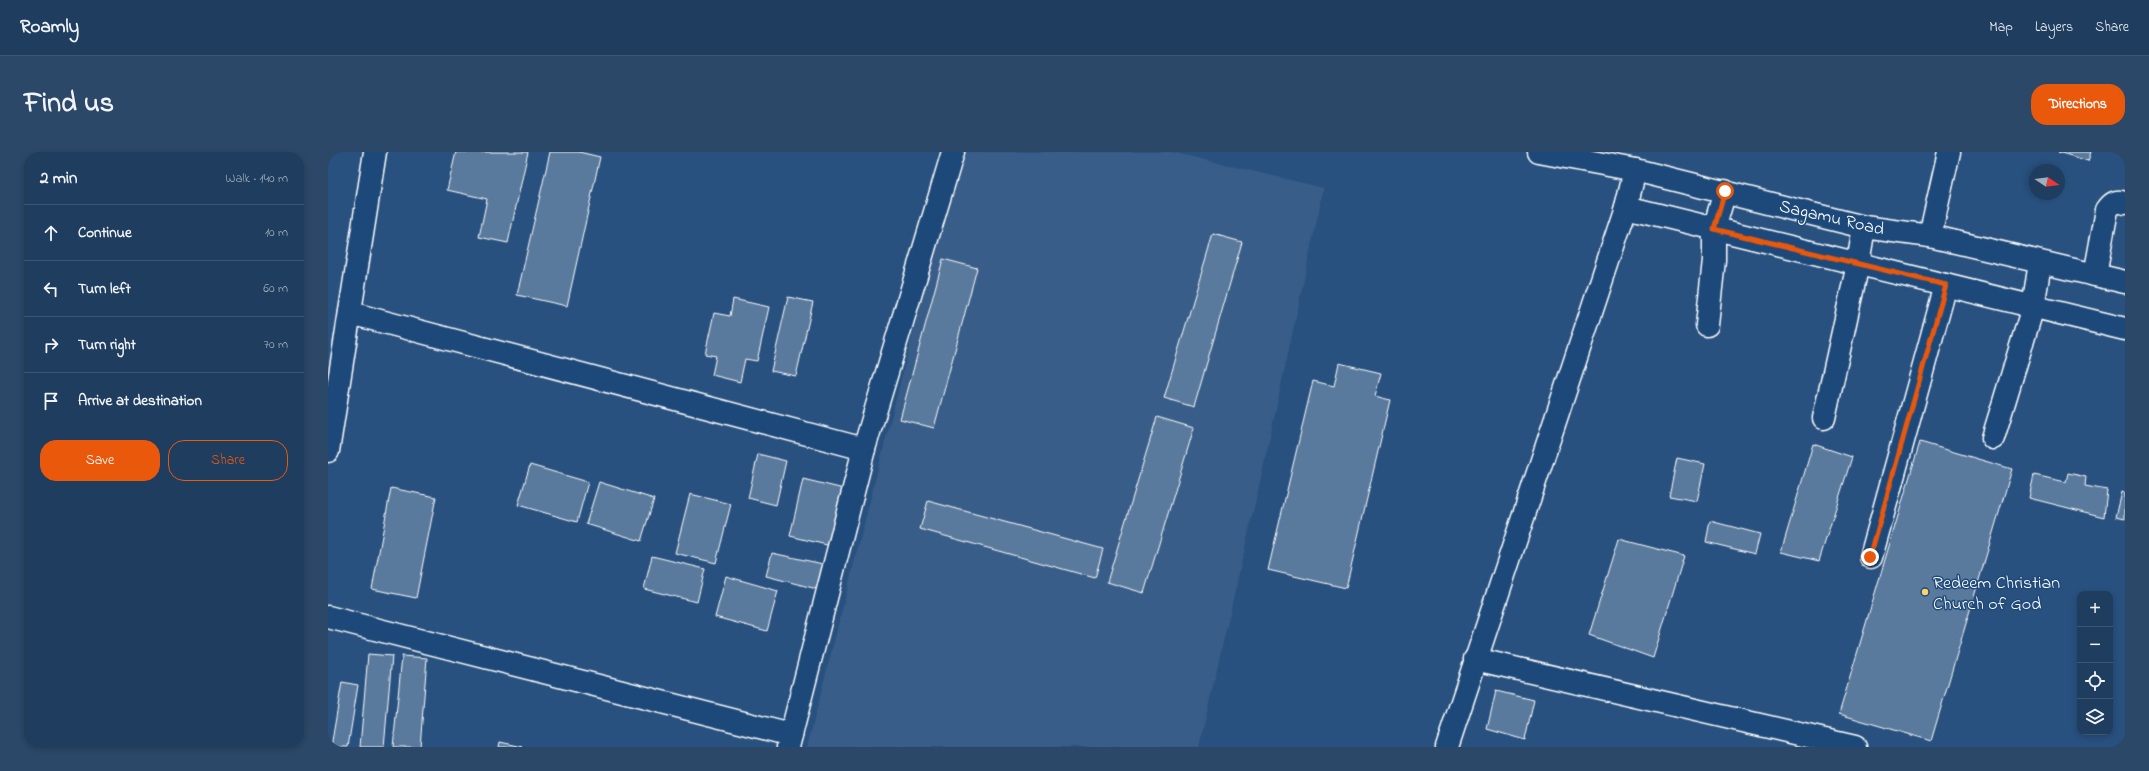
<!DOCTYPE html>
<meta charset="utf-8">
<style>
:root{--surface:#1e3d5f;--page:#2b4868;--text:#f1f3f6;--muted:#a1aebd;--line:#3c5674;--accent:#ea580c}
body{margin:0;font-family:"Indie Flower",sans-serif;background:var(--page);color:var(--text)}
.controls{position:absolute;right:12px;bottom:12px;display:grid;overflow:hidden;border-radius:8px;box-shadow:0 2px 6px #0003}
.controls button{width:36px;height:36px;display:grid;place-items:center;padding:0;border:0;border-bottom:1px solid var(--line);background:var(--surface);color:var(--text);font:20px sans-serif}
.compass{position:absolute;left:1701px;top:12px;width:36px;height:36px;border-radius:50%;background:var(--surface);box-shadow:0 2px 6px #0003;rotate:103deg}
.stop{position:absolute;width:12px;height:12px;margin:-9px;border:3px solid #ea580c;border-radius:50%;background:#fff}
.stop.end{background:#ea580c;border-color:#fff;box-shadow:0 1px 4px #0008}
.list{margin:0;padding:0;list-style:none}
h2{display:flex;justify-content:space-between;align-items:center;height:52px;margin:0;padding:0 16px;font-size:17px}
h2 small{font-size:13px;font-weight:400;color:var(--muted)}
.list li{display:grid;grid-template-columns:26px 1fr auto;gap:12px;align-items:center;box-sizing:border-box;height:56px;padding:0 16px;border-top:1px solid var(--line)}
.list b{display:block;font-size:15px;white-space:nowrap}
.list em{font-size:13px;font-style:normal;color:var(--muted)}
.actions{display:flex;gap:8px;padding:12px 16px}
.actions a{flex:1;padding:9px 0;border:1px solid var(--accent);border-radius:16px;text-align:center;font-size:14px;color:var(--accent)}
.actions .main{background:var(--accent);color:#fff}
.icon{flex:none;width:22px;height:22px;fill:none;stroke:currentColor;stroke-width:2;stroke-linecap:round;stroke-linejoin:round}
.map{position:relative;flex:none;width:1797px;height:595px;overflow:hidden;border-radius:16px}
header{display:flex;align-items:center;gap:24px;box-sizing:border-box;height:56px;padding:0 20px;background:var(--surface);border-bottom:1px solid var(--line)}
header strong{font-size:19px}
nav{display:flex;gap:22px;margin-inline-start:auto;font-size:14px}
.intro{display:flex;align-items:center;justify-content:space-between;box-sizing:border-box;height:96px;padding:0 24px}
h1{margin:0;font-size:28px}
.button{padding:10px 18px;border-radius:16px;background:var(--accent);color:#fff;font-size:14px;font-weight:700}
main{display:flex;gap:24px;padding:0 24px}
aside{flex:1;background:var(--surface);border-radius:16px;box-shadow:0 2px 6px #0003}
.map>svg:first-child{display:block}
.built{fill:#375d88}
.building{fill:#5a7a9d;stroke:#fff}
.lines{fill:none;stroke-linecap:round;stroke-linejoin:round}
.minor-casing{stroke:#fff;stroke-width:25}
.highway-casing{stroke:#fff;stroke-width:25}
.minor{stroke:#1f4a7a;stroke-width:22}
.highway{stroke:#1f4a7a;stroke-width:22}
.route{stroke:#ea580c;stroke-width:5}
.poi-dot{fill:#ffd166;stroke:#1f4a7a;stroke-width:1.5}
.labels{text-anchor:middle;stroke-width:3;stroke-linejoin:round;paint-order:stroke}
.street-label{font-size:18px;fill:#fff;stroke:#1f4a7a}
.poi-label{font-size:18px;fill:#fff;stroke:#1f4a7a;text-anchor:start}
</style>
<header>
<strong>Roamly</strong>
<nav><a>Map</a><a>Layers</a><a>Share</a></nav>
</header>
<div class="intro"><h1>Find us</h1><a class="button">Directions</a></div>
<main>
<aside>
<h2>2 min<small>Walk · 140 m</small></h2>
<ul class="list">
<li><svg class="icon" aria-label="ahead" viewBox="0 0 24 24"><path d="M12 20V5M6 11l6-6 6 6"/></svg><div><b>Continue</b></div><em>10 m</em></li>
<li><svg class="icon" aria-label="left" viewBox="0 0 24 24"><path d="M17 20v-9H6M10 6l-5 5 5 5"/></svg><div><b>Turn left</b></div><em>60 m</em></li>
<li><svg class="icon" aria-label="right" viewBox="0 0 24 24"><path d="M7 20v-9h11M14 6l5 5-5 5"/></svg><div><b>Turn right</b></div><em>70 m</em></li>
<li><svg class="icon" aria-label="arrive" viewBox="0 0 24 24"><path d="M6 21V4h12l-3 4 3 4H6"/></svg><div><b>Arrive at destination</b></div></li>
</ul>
<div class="actions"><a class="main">Save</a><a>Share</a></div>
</aside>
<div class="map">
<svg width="1797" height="595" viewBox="0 0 1797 595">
<rect width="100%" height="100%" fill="#28517f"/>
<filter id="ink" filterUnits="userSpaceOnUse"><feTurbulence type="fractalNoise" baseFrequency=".025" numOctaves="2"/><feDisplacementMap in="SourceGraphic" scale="8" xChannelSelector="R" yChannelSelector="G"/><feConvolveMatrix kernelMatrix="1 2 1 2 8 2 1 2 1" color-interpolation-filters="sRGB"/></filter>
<g filter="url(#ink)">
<polygon class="built" points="631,0 844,0 996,36 931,335 871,595 479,595"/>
<g class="building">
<polygon points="128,0 200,0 180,91 151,85 159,47 119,38"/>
<polygon points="222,0 251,0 272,5 239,154 189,143"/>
<polygon points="1730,0 1763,0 1760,9"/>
<polygon points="885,82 914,90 866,255 836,246"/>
<polygon points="615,107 649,116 606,276 572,267"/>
<polygon points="460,145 485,150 468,224 443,219"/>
<polygon points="405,147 441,155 429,209 417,207 412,230 384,223 388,204 377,202 386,161 402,164"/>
<polygon points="1011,211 1053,221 1047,244 1062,248 1018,436 940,418 985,229 1006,234"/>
<polygon points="829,265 866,276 816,441 779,430"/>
<polygon points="1592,290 1684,317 1603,589 1511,562"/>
<polygon points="1485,292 1524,305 1491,409 1453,400"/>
<polygon points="430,302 458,309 448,353 420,346"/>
<polygon points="1349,306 1377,312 1369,349 1341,344"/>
<polygon points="202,313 260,330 249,370 190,353"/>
<polygon points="1740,321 1758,325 1757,334 1779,338 1776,365 1701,346 1706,323 1738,330"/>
<polygon points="475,327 520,338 507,395 462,384"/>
<polygon points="271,330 326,347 313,389 258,372"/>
<polygon points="63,336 108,345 88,446 44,437"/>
<polygon points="1794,340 1797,341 1797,367 1788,365"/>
<polygon points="362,342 403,352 388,411 347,401"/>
<polygon points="600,349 775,397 767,426 592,377"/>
<polygon points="1382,369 1432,382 1427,402 1378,390"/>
<polygon points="1291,387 1356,404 1325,506 1261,483"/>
<polygon points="444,401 495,412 489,437 438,424"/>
<polygon points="324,404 377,417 369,450 316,437"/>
<polygon points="398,424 450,439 439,479 387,465"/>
<polygon points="40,502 64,504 56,595 32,595"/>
<polygon points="74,504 99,506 92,595 65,595"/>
<polygon points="14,530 30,533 20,595 3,595"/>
<polygon points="1168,539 1206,548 1197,588 1159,577"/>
<polygon points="172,590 195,595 171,595"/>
</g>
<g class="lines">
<defs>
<g id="minor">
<polyline points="1298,55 1797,177"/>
<polyline points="1602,84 1621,0"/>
<path d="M 1767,123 L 1779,58 C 1784,51 1788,48 1797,51"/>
<polyline points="22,161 536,297"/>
<polyline points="1379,173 1386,108 1386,77 1397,39"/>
<polyline points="1496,266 1530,112 1536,75"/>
<polyline points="1665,286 1705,155 1712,111"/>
<polyline points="0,299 47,0"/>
<polyline points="1543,405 1618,133"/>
<polyline points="0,465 463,583"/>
<polyline points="1147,507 1527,595"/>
<polyline points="460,595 536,297 625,0"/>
<polyline points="1119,595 1298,55 1307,18"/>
</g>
<polyline id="highway" points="1211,0 1307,18 1536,75 1602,84 1797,130"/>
</defs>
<use href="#minor" class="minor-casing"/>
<use href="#highway" class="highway-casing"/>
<use href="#minor" class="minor"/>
<use href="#highway" class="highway"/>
</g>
</g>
<g class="lines" filter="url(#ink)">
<polyline class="route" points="1397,39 1386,77 1618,133 1542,405"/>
</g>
<circle class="poi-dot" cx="1597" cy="440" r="4"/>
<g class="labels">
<g class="street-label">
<text transform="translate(1504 65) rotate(13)" y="6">Sagamu Road</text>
</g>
<g class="poi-label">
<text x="1605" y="436">Redeem Christian<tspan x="1605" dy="21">Church of God</tspan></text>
</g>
</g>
</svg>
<div class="controls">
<button>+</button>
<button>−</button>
<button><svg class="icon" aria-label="locate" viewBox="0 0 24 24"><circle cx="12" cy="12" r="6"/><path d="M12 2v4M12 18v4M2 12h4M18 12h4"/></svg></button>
<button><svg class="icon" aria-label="layers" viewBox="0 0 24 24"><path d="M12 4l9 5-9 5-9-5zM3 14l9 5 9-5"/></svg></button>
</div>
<svg class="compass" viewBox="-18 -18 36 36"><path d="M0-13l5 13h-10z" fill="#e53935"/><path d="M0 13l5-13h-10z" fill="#a1aebd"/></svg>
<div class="stop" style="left:1397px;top:39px"></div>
<div class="stop end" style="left:1542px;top:405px"></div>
</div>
</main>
